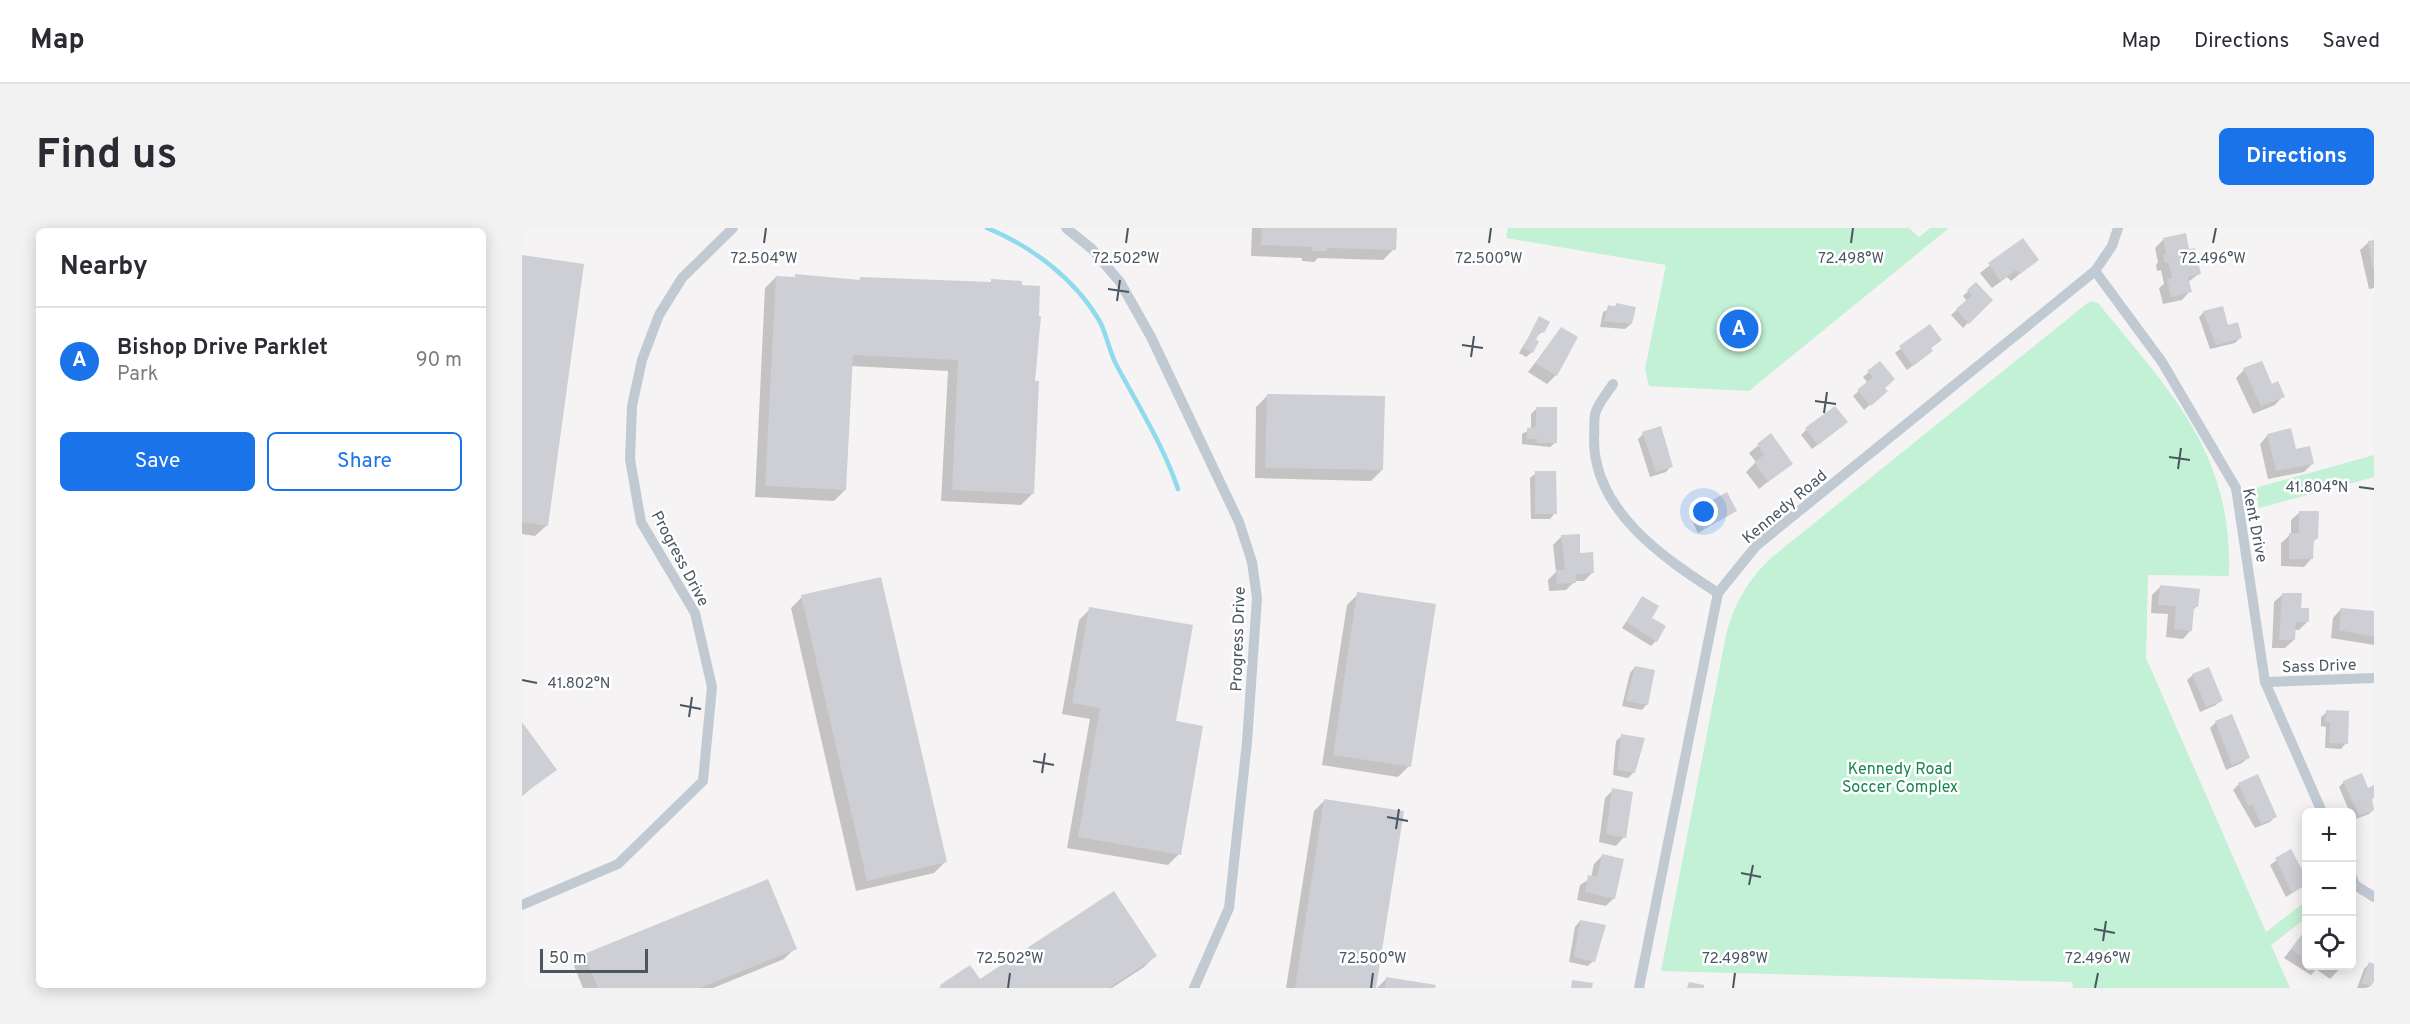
<!DOCTYPE html>
<meta charset="utf-8">
<style>
:root{--surface:#fff;--page:#f2f2f3;--text:#2b2b33;--muted:#7c7c81;--line:#e1e1e2;--accent:#1a73e8}
body{margin:0;font-family:Overpass,sans-serif;background:var(--page);color:var(--text)}
.controls{position:absolute;right:18px;bottom:18px;display:grid;overflow:hidden;border-radius:9px;box-shadow:0 3px 15px #0003}
.controls button{width:54px;height:54px;display:grid;place-items:center;padding:0;border:0;border-bottom:2px solid var(--line);background:var(--surface);color:var(--text);font:30px sans-serif}
.scale{position:absolute;left:18px;bottom:15px;width:108px;box-sizing:border-box;padding-left:6px;border:3px solid #4a5661;border-top:0;font-size:16px;line-height:21px;white-space:nowrap;color:#4a5661;-webkit-text-stroke:4px #fff;paint-order:stroke}
.you{position:absolute;left:1182px;top:284px;width:21px;height:21px;margin:-15px;border:4px solid #fff;border-radius:50%;background:#1a73e8;box-shadow:0 0 0 9px #1a73e833}
.badge{display:grid;place-items:center;width:39px;height:39px;border-radius:50%;background:var(--accent);color:#fff;font-size:20px;font-weight:700}
.pin{position:absolute;translate:-50% -50%;border:3px solid #fff;box-shadow:0 2px 6px #0006}
.list{margin:0;padding:0;list-style:none}
h2{display:flex;justify-content:space-between;align-items:center;height:78px;margin:0;padding:0 24px;font-size:26px}
h2 small{font-size:20px;font-weight:400;color:var(--muted)}
.list li{display:grid;grid-template-columns:39px 1fr auto;gap:18px;align-items:center;box-sizing:border-box;height:108px;padding:0 24px;border-top:2px solid var(--line)}
.list b{display:block;font-size:22px;white-space:nowrap}
.list p{margin:0;font-size:20px;white-space:nowrap;color:var(--muted)}
.list em{font-size:20px;font-style:normal;color:var(--muted)}
.actions{display:flex;gap:12px;padding:18px 24px}
.actions a{flex:1;padding:14px 0;border:2px solid var(--accent);border-radius:9px;text-align:center;font-size:21px;color:var(--accent)}
.actions .main{background:var(--accent);color:#fff}
.icon{flex:none;width:33px;height:33px;fill:none;stroke:currentColor;stroke-width:2;stroke-linecap:round;stroke-linejoin:round}
.map{position:relative;flex:none;width:1852px;height:760px;overflow:hidden;border-radius:9px}
header{display:flex;align-items:center;gap:36px;box-sizing:border-box;height:84px;padding:0 30px;background:var(--surface);border-bottom:2px solid var(--line)}
header strong{font-size:28px}
nav{display:flex;gap:33px;margin-inline-start:auto;font-size:21px}
.intro{display:flex;align-items:center;justify-content:space-between;box-sizing:border-box;height:144px;padding:0 36px}
h1{margin:0;font-size:42px}
.button{padding:15px 27px;border-radius:9px;background:var(--accent);color:#fff;font-size:21px;font-weight:700}
main{display:flex;gap:36px;padding:0 36px}
aside{flex:1;background:var(--surface);border-radius:9px;box-shadow:0 3px 15px #0003}
.map>svg:first-child{display:block}
.green{fill:#c3f1d5}
.shadow{fill:#0003}
.lines{fill:none;stroke-linecap:round;stroke-linejoin:round}
.stream{stroke:#90daee;stroke-width:4.5}
.building{fill:#cdcfd5}
.minor{stroke:#c1cad2;stroke-width:10}
.ticks{fill:none;stroke:#4a5661;stroke-width:2}
.labels{text-anchor:middle;stroke-width:5;stroke-linejoin:round;paint-order:stroke}
.street-label{font-size:16px;fill:#4a5661;stroke:#fff}
.park-label{font-size:16px;fill:#17864f;stroke:#fff}
.ticks-label{font-size:15px;text-anchor:middle;fill:#4a5661;stroke:#fff;stroke-width:5;stroke-linejoin:round;paint-order:stroke}
</style>
<header>
<strong>Map</strong>
<nav><a>Map</a><a>Directions</a><a>Saved</a></nav>
</header>
<div class="intro"><h1>Find us</h1><a class="button">Directions</a></div>
<main>
<aside>
<h2>Nearby<small></small></h2>
<ul class="list">
<li><span class="badge">A</span><div><b>Bishop Drive Parklet</b><p>Park</p></div><em>90 m</em></li>
</ul>
<div class="actions"><a class="main">Save</a><a>Share</a></div>
</aside>
<div class="map">
<svg width="1852" height="760" viewBox="0 0 1852 760">
<rect width="100%" height="100%" fill="#f5f3f3"/>
<g class="green">
<polygon points="986,0 1387,0 1397,9 1408,0 1427,0 1227,163 1127,158 1123,141 1144,37 984,10"/>
<path d="M 1568,73 L 1576,75 C 1649,165 1711,224 1707,348 L 1626,347 L 1624,430 L 1744,704 L 1784,673 L 1784,690 L 1749,717 L 1768,760 L 1551,760 L 1550,754 L 1139,743 L 1204,407 C 1212,376 1226,352 1249,330 Z"/>
<polygon points="1852,227 1852,249 1737,280 1733,260"/>
</g>
<g class="shadow">
<polygon points="730,0 873,0 872,21 861,32 796,30 792,34 780,33 780,30 729,28"/>
<polygon points="1500,12 1515,32 1489,53 1485,49 1470,60 1458,45"/>
<polygon points="1641,12 1666,23 1678,45 1666,54 1668,63 1660,72 1641,76 1637,60 1642,56 1639,42 1635,43 1634,37 1636,34 1633,20"/>
<polygon points="1852,13 1852,60 1847,61 1838,22 1847,14"/>
<polygon points="0,29 25,297 13,308 0,306"/>
<polygon points="274,48 337,53 339,51 512,154 510,266 499,277 419,273 426,143 329,138 323,262 312,273 233,269 243,60 254,49 271,50"/>
<polygon points="1454,56 1468,72 1441,100 1429,87 1445,73 1441,68"/>
<polygon points="1095,77 1109,96 1103,101 1078,99 1081,84"/>
<polygon points="1682,84 1705,99 1718,110 1713,115 1688,121 1677,89"/>
<polygon points="1018,90 1026,94 1020,104 1014,109 1010,124 1004,129 997,125"/>
<polygon points="1408,98 1407,121 1404,128 1385,142 1373,125"/>
<polygon points="1039,101 1054,110 1033,148 1025,156 1006,144"/>
<polygon points="1722,142 1749,158 1761,168 1753,177 1731,186 1714,150"/>
<polygon points="1347,144 1361,160 1358,168 1342,182 1331,168 1346,155 1341,149"/>
<polygon points="745,168 860,242 849,253 733,250 734,179"/>
<polygon points="1014,181 1034,214 1028,219 1000,216 1000,206 1009,201 1009,186"/>
<polygon points="1318,199 1290,221 1279,207 1284,202"/>
<polygon points="1121,206 1149,238 1144,244 1128,249 1116,211"/>
<polygon points="1249,207 1269,235 1237,261 1224,244 1234,234 1227,225"/>
<polygon points="1746,207 1773,223 1790,236 1782,244 1746,251 1738,216"/>
<polygon points="1014,245 1033,285 1028,291 1009,291 1008,250"/>
<polygon points="1173,283 1213,283 1176,305 1168,288"/>
<polygon points="1778,284 1795,310 1790,315 1790,330 1782,339 1759,338 1759,315 1769,306 1769,292"/>
<polygon points="1039,309 1070,345 1062,353 1053,353 1044,362 1027,363 1026,352 1034,344 1031,317"/>
<polygon points="1638,359 1675,378 1670,383 1669,402 1661,411 1644,409 1646,386 1629,385 1630,367"/>
<polygon points="836,366 887,538 876,549 800,537 825,377"/>
<polygon points="1761,366 1778,381 1786,393 1777,402 1772,402 1772,412 1763,420 1750,420 1752,374"/>
<polygon points="280,369 423,634 412,645 334,663 269,380"/>
<polygon points="1120,370 1134,413 1129,418 1100,400"/>
<polygon points="568,381 653,495 657,626 646,637 545,620 568,491 540,486 557,392"/>
<polygon points="1819,381 1852,384 1852,417 1809,410 1811,390"/>
<polygon points="1113,439 1125,476 1120,482 1100,478 1108,445"/>
<polygon points="1671,447 1699,472 1694,477 1678,484 1665,452"/>
<polygon points="1805,484 1824,515 1819,521 1803,520 1804,499 1799,498 1799,489"/>
<polygon points="1710,488 1726,530 1720,535 1704,542 1688,500 1694,494"/>
<polygon points="0,496 33,541 0,568"/>
<polygon points="1100,508 1112,544 1106,550 1091,547 1094,513"/>
<polygon points="1822,554 1845,562 1852,560 1852,569 1849,572 1852,581 1847,586 1831,592 1817,559"/>
<polygon points="1717,556 1753,589 1748,594 1733,600 1711,562"/>
<polygon points="1091,562 1102,609 1094,618 1077,614 1083,570"/>
<polygon points="803,572 852,760 764,760 792,583"/>
<polygon points="1768,623 1784,656 1764,669 1748,637"/>
<polygon points="1080,628 1092,670 1084,678 1055,672 1058,657 1069,650 1072,636"/>
<polygon points="1058,693 1071,733 1066,738 1047,734 1053,699"/>
<polygon points="1784,702 1784,738 1820,738 1808,751 1794,741 1789,747 1762,730"/>
<polygon points="273,720 262,731 191,760 61,760 52,738 63,727"/>
<polygon points="633,728 622,739 590,760 417,760 448,739 457,753"/>
<polygon points="1847,736 1852,738 1852,760 1835,760 1842,741"/>
<polygon points="865,750 912,760 855,760"/>
</g>
<g class="lines">
<path class="stream" d="M 465,0 C 509,18 552,50 577,92 C 585,106 587,124 595,138 C 617,179 641,217 656,261"/>
</g>
<g class="building">
<polygon points="740,0 875,0 874,22 805,20 805,23 790,23 790,19 739,17"/>
<polygon points="1664,5 1667,21 1673,20 1679,46 1666,49 1670,64 1649,69 1645,51 1650,50 1647,35 1643,35 1641,27 1644,26 1641,10"/>
<polygon points="1501,10 1517,32 1498,46 1494,42 1478,53 1466,35"/>
<polygon points="1852,12 1852,42 1851,42 1846,13"/>
<polygon points="0,27 62,36 26,298 0,294"/>
<polygon points="273,46 338,52 338,49 469,54 469,51 500,53 500,57 518,58 517,88 519,88 513,153 517,153 512,266 430,262 436,132 331,127 324,262 243,258 254,48 273,49"/>
<polygon points="1454,54 1471,72 1447,96 1434,81 1450,67 1445,62"/>
<polygon points="1094,75 1114,79 1110,96 1080,93 1083,91 1086,77 1094,79"/>
<polygon points="1701,78 1706,97 1716,94 1720,110 1694,117 1681,83"/>
<polygon points="1017,88 1028,94 1022,105 1018,103 1014,112 1017,113 1011,125 1001,120"/>
<polygon points="1408,96 1420,112 1409,120 1411,123 1391,138 1377,118"/>
<polygon points="1039,99 1056,109 1035,148 1013,135"/>
<polygon points="1358,133 1373,151 1363,160 1366,163 1349,178 1335,162 1351,149 1345,143"/>
<polygon points="1740,133 1750,156 1756,153 1763,169 1739,178 1721,140"/>
<polygon points="745,166 863,168 861,242 743,240"/>
<polygon points="1313,178 1326,194 1296,217 1283,200"/>
<polygon points="1014,179 1035,179 1035,215 1015,215 1015,211 1005,211 1005,200 1014,199"/>
<polygon points="1139,198 1151,239 1134,244 1120,204"/>
<polygon points="1769,200 1774,221 1788,218 1792,236 1754,243 1745,206"/>
<polygon points="1249,205 1271,236 1246,254 1232,234 1242,227 1235,216"/>
<polygon points="1013,243 1034,243 1035,286 1013,286"/>
<polygon points="1205,264 1215,283 1182,301 1172,282"/>
<polygon points="1777,283 1797,283 1796,311 1792,311 1791,331 1767,331 1767,305 1777,305"/>
<polygon points="1058,306 1058,325 1071,324 1072,345 1054,346 1054,355 1035,356 1034,342 1043,342 1039,307"/>
<polygon points="359,349 425,634 345,653 279,367"/>
<polygon points="1638,357 1678,361 1676,379 1672,379 1670,403 1652,401 1654,378 1636,377"/>
<polygon points="835,364 914,376 889,539 811,527"/>
<polygon points="1760,365 1780,365 1779,380 1787,380 1787,394 1774,394 1773,412 1757,412"/>
<polygon points="1120,368 1137,378 1130,390 1144,398 1135,414 1104,394"/>
<polygon points="567,379 671,397 654,493 681,498 659,627 556,609 578,480 550,475"/>
<polygon points="1819,380 1852,383 1852,409 1817,402"/>
<polygon points="1113,438 1133,442 1126,477 1104,473"/>
<polygon points="1687,439 1701,473 1684,479 1670,446"/>
<polygon points="1804,482 1827,483 1826,516 1807,515 1808,494 1803,494"/>
<polygon points="1710,486 1728,530 1710,537 1693,493"/>
<polygon points="0,494 35,542 0,567"/>
<polygon points="1099,506 1123,510 1113,545 1095,542"/>
<polygon points="1840,545 1846,560 1852,557 1852,569 1850,570 1852,582 1837,588 1821,553"/>
<polygon points="1736,546 1755,589 1739,596 1730,576 1726,578 1716,555"/>
<polygon points="1090,560 1111,564 1104,610 1084,606"/>
<polygon points="802,571 882,583 854,760 773,760"/>
<polygon points="1769,621 1784,649 1784,657 1770,665 1753,630"/>
<polygon points="1080,626 1102,631 1093,671 1063,664 1066,647 1075,649"/>
<polygon points="246,651 275,721 178,760 76,760 62,726"/>
<polygon points="592,663 635,728 587,760 420,760 418,757 448,737 458,751"/>
<polygon points="1058,692 1084,697 1073,734 1052,729"/>
<polygon points="1784,701 1784,732 1769,721"/>
<polygon points="1847,734 1852,736 1852,759 1840,755"/>
<polygon points="864,749 914,757 913,760 863,760"/>
<polygon points="1050,752 1071,755 1070,760 1049,760"/>
<polygon points="1167,754 1182,757 1182,760 1165,760"/>
</g>
<g class="lines">
<g class="minor">
<polyline points="544,0 570,21 598,54 629,109 717,294 730,334 735,370 725,514 707,680 672,760"/>
<polyline points="1573,43 1640,134 1714,260 1743,454 1800,584"/>
<path d="M 1091,156 C 1086,164 1078,173 1074,183 C 1071,190 1073,202 1072,210 C 1071,282 1141,330 1196,365"/>
<polyline points="1743,454 1852,450"/>
<polyline points="1830,649 1833,657 1852,669"/>
<polyline points="0,677 96,636 181,553 190,459 173,385 119,294 108,231 110,178 120,132 137,87 160,50 211,0"/>
<polyline points="1117,760 1196,365 1234,318 1573,43 1590,18 1596,0"/>
</g>
</g>
<path class="ticks" d="M 242,15 L 244,0M 604,15 L 606,0M 967,15 L 969,0M 1329,15 L 1331,0M 1691,15 L 1694,0M 586,61 L 607,64M 595,73 L 598,52M 940,117 L 961,120M 949,129 L 952,108M 1293,173 L 1314,176M 1302,185 L 1305,164M 1647,229 L 1668,232M 1656,241 L 1659,220M 1837,259 L 1852,261M 0,452 L 15,455M 158,477 L 179,481M 167,489 L 170,469M 511,533 L 532,537M 520,545 L 523,525M 865,589 L 886,593M 874,601 L 877,581M 1219,645 L 1239,649M 1227,657 L 1231,637M 1572,701 L 1593,705M 1581,713 L 1584,693M 486,760 L 488,745M 849,760 L 851,745M 1211,760 L 1213,745M 1573,760 L 1576,745"/>
<g class="labels">
<g class="street-label">
<text transform="translate(1262 278) rotate(-40)" y="6">Kennedy Road</text>
<text transform="translate(1734 297) rotate(79)" y="6">Kent Drive</text>
<text transform="translate(159 330) rotate(62)" y="6">Progress Drive</text>
<text transform="translate(715 411) rotate(-88)" y="6">Progress Drive</text>
<text transform="translate(1797 437) rotate(-2)" y="6">Sass Drive</text>
</g>
<g class="park-label">
<text x="1378" y="546">Kennedy Road<tspan x="1378" dy="18">Soccer Complex</tspan></text>
</g>
</g>
<g class="ticks-label">
<text x="242" y="35">72.504°W</text>
<text x="604" y="35">72.502°W</text>
<text x="967" y="35">72.500°W</text>
<text x="1329" y="35">72.498°W</text>
<text x="1691" y="35">72.496°W</text>
<text x="1795" y="264">41.804°N</text>
<text x="57" y="460">41.802°N</text>
<text x="488" y="735">72.502°W</text>
<text x="851" y="735">72.500°W</text>
<text x="1213" y="735">72.498°W</text>
<text x="1576" y="735">72.496°W</text>
</g>
</svg>
<div class="controls">
<button>+</button>
<button>−</button>
<button><svg class="icon" aria-label="locate" viewBox="0 0 24 24"><circle cx="12" cy="12" r="6"/><path d="M12 2v4M12 18v4M2 12h4M18 12h4"/></svg></button>
</div>
<div class="scale">50 m</div>
<div class="you"></div>
<div class="pin badge" style="left:1217px;top:101px">A</div>
</div>
</main>
